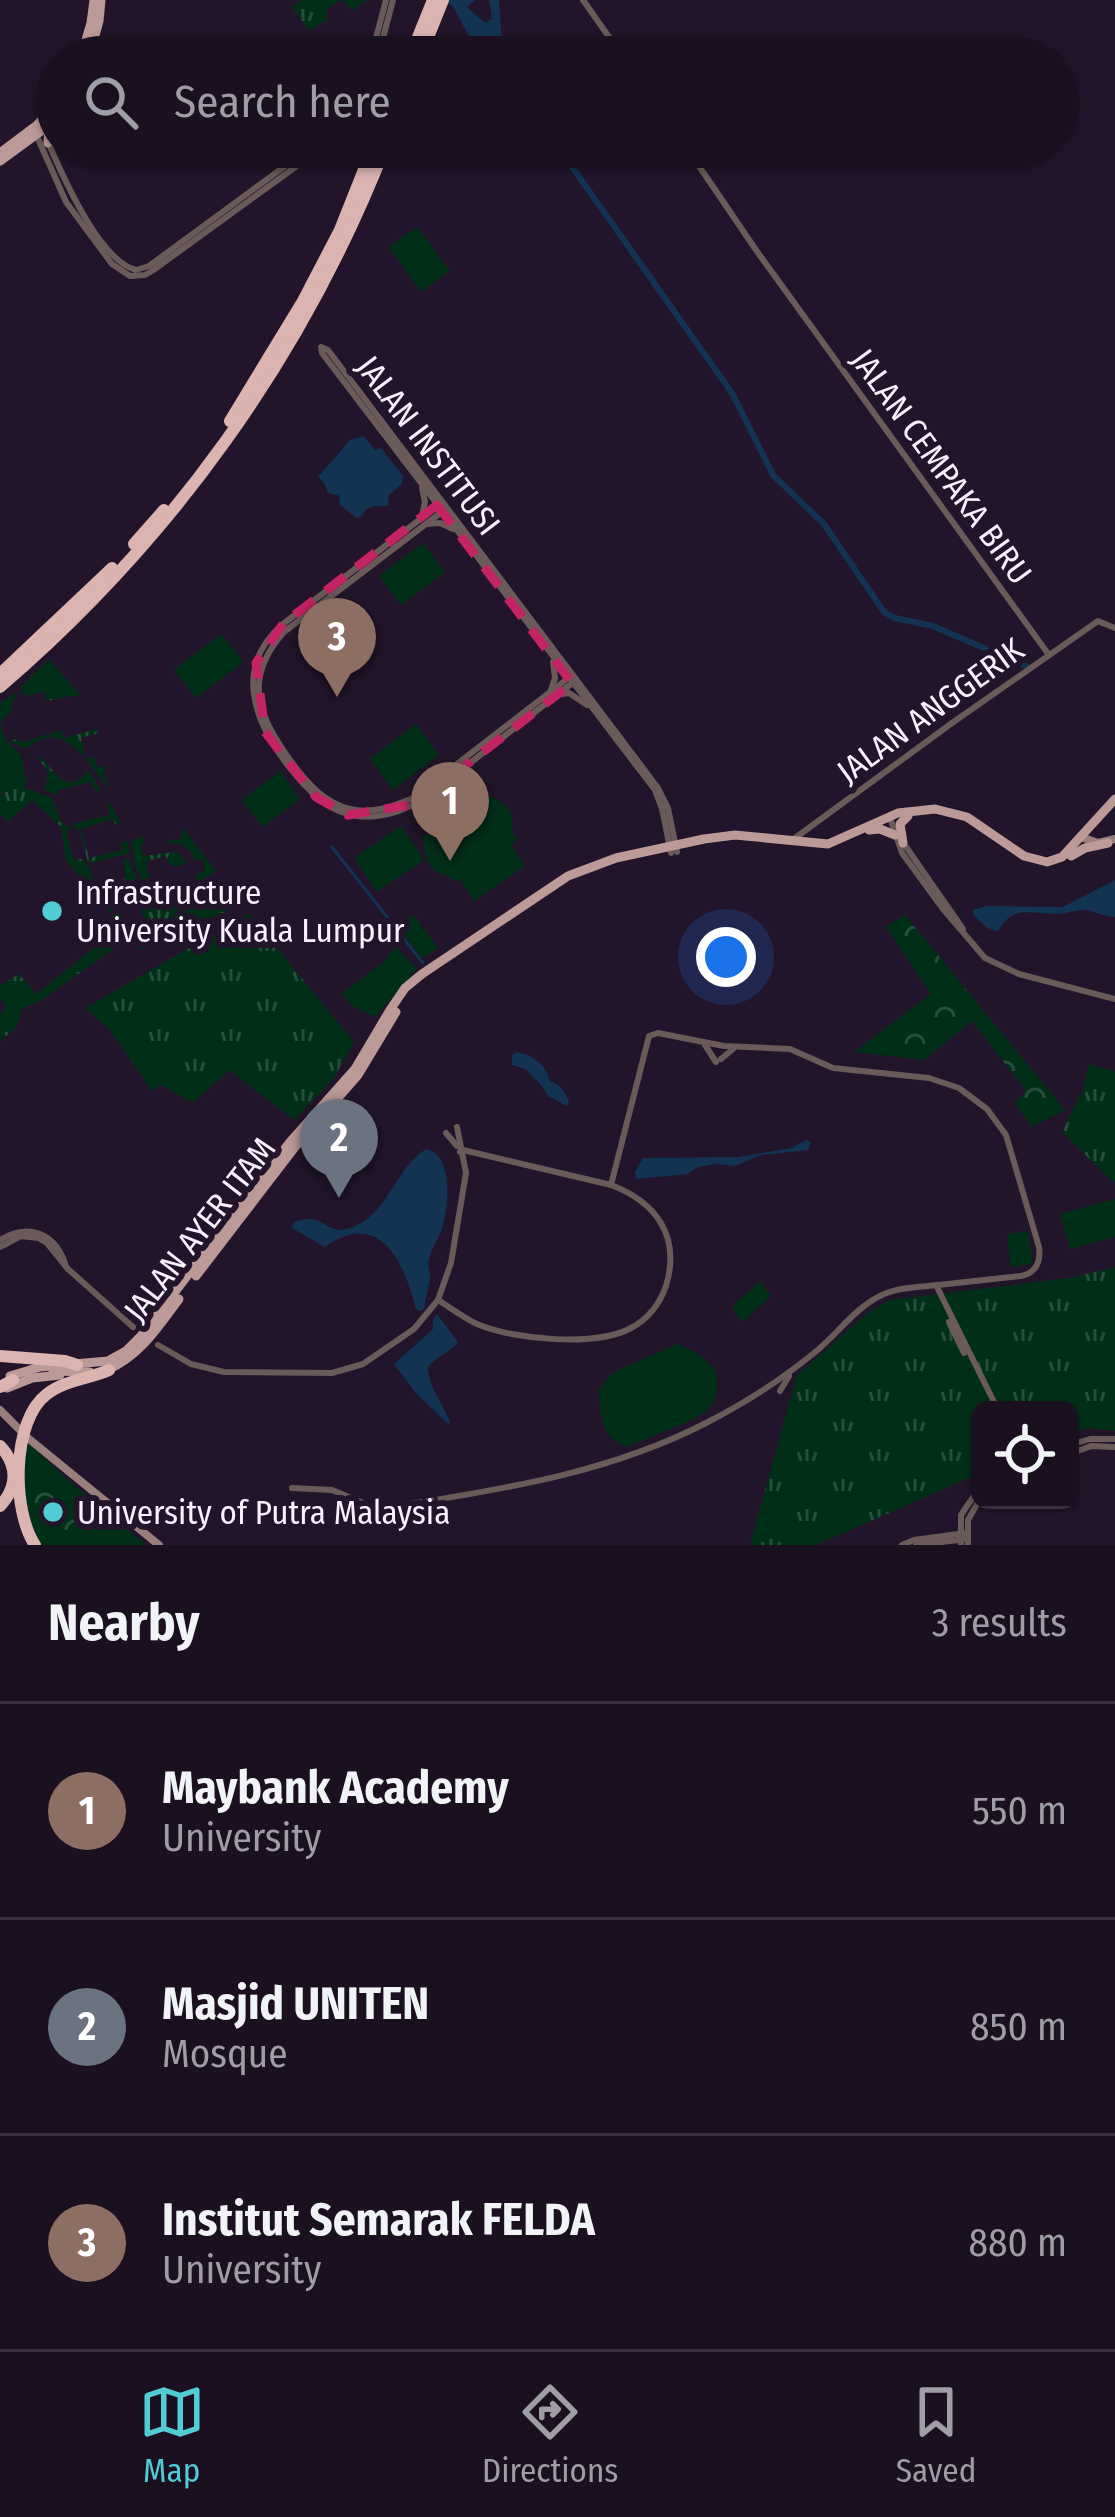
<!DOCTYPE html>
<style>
:root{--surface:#1a1020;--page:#231929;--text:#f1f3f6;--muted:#9f9da5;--line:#38303e;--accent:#51ccd4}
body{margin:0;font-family:"Fira Sans Condensed",sans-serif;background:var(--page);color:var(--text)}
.controls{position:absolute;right:36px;bottom:36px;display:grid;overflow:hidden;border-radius:18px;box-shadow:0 3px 9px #0004}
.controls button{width:108px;height:108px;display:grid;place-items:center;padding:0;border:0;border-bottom:3px solid var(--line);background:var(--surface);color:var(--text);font:60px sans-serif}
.you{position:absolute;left:726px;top:957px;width:42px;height:42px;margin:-30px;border:9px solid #fff;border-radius:50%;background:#1a73e8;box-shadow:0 0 0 18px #1a73e833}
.badge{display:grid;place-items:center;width:78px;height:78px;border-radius:50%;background:var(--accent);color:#fff;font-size:39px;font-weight:700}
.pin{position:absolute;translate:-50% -99px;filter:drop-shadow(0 3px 6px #0008)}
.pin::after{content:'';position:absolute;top:63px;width:42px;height:36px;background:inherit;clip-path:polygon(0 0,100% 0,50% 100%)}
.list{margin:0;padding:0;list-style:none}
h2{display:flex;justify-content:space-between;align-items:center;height:156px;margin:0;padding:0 48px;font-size:51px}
h2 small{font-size:39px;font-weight:400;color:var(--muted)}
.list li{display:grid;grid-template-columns:78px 1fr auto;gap:36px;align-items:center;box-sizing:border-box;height:216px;padding:0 48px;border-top:3px solid var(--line)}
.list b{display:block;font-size:45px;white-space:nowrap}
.list p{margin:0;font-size:39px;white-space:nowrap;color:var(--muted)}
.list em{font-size:39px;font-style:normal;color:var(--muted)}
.icon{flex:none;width:66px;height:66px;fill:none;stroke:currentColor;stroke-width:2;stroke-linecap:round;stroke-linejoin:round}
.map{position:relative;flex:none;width:1115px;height:1545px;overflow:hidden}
.search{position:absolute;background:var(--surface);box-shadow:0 3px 9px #0004;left:36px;right:36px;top:36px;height:132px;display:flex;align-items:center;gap:30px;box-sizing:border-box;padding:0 42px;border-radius:66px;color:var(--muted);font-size:45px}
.sheet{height:804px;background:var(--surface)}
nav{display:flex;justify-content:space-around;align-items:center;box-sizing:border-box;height:168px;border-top:3px solid var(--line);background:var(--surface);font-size:33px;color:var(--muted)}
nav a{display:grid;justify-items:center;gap:6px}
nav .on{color:var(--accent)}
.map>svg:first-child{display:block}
.grass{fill:url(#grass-tufts)}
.forest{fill:url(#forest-crowns)}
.garden{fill:#002f18}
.water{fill:#123452}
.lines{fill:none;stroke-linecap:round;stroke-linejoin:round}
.stream{stroke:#123452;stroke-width:3}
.canal{stroke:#123452;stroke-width:6}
.tertiary{stroke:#6a5a59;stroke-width:6}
.secondary{stroke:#987e7c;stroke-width:8}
.primary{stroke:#bb9a97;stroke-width:9}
.motorway{stroke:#dbb4b0;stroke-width:12}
.marked{fill:none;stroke:#c52363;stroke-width:9;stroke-dasharray:24 15;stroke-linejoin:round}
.poi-dot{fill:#51ccd4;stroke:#22152b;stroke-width:4.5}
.labels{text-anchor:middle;stroke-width:12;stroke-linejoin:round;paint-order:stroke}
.street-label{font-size:33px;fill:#f9f2fe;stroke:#22152b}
.poi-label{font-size:33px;fill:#f9f2fe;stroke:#22152b;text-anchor:start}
</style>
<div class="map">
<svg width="1115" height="1545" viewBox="0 0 1115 1545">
<defs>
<pattern id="grass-tufts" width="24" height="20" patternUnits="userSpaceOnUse" patternTransform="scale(3)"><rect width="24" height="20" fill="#002f18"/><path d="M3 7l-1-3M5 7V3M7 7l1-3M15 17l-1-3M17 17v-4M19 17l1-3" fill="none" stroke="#264e3b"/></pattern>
<pattern id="forest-crowns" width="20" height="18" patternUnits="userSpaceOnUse" patternTransform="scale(3)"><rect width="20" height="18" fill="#002f18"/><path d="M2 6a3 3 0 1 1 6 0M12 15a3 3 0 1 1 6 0" fill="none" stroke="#264e3b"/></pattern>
</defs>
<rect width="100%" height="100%" fill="#22152b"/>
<g class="grass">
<polygon points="302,0 367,0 352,11 344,1 338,1 327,9 327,23 322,22 309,31 292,7"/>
<polygon points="49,659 80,695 78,696 70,696 47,701 44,691 27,696 21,692 21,687"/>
<path d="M 19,691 L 11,705 L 12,710 L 1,722 C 1,740 11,744 22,756 L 26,784 L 23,787 L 52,798 L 62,823 L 73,829 L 66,831 L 74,860 L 83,859 L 89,867 L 94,886 L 126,879 L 123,860 L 129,859 L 136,878 L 116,908 L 128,931 L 145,918 L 129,892 L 137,884 C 152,902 169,911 193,906 C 205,903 211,898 223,899 L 225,903 L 230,903 L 231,900 L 243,904 L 141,950 L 66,860 L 61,827 L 32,800 L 7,822 L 0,814 L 0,796 L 5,793 L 0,793 L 0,703 Z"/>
<path d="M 97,729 L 98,733 L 81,738 L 86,758 L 94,757 L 98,768 L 106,766 L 107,768 L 103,770 L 108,788 L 86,759 L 86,758 C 65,738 52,728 26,749 L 11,742 L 11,739 L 24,742 L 61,730 L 64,738 Z"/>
<path d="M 42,757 C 55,774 70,797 88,770 L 100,790 L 97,792 L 90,782 L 59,790 L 56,795 L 45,790 L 48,772 L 39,759 Z"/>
<polygon points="107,803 111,804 120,822 116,825 112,819 81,829 89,858 123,850 121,842 127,841 130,853 91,863 88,862 80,832 72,824 109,815 111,818"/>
<path d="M 183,828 L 216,871 L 203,880 L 208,888 L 198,883 L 196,874 L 205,871 L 203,859 L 195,861 C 190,848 183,842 169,844 L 168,840 L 182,839 L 181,830 Z"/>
<polygon points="142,836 144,842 140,847 144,856 173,852 180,854 186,863 176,867 168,863 166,856 147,861 147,870 151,877 142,880 134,862 132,841"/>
<polygon points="249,914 354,1042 334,1078 294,1120 229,1070 193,1103 161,1085 152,1091 110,1030 85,1008"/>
<polygon points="115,932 123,942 43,999 22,1009 16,1028 0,1041 0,1015 7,1007 0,997 0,986 19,974 36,994"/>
<polygon points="1089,1064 1115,1072 1115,1184 1062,1132 1082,1092"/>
<polygon points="1115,1267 1115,1431 1088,1428 1070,1435 1070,1410 980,1410 980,1473 816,1545 750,1545 797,1375 870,1311 890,1300 1070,1278"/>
</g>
<g class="forest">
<polygon points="905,915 1065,1110 1032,1127 1015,1103 1026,1091 972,1021 924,1060 854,1052 931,994 886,927"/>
<polygon points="25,1440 67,1479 146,1545 40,1545 24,1511"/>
</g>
<g class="garden">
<polygon points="417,227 450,271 421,292 389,247"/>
<polygon points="423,543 445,572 401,605 379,576"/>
<polygon points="221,634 243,662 196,698 174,670"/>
<polygon points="416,724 439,755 393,790 370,759"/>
<polygon points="280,771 300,799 262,827 242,800"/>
<path d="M 461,784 L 474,804 L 486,795 C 505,801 516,812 512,832 L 517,839 L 511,845 L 525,866 L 474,901 L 460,879 L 455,881 C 448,875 440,875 433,869 C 424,860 426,848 422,838 L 467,804 L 458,808 L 448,793 Z"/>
<polygon points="401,826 424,860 377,892 354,858"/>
<polygon points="414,915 438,948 422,958 398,926"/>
<polygon points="395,946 417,969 375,1017 354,1007 341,994 386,960"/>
<polygon points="1115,1199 1115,1237 1070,1249 1060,1214"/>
<polygon points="1028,1231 1033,1264 1011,1267 1007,1234"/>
<polygon points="760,1281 771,1296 742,1322 732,1307"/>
<path d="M 677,1344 C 699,1353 727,1368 715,1397 C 714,1401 709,1409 705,1412 C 690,1423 646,1438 627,1447 C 601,1437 600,1415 599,1390 L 612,1373 Z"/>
</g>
<g class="water">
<polygon points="449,0 475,0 467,7 485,23 492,19 489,0 499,0 503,57 480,57 454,8 448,3"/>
<polygon points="364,436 375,450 381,448 403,476 402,484 389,495 388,506 375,506 366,509 362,516 357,518 339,504 340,499 338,495 328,493 325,484 318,477 350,440"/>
<path d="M 1115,880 L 1115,917 C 1103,917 1098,912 1087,910 C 1077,909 1068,914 1057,914 C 1031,914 1011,904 998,932 L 986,927 L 973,915 L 973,910 L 986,906 L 1063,907 Z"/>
<path d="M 516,1052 C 533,1055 546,1064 550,1081 C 562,1086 564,1090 569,1102 L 567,1106 L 548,1096 C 543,1085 534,1079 526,1069 L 512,1065 L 512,1055 Z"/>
<polygon points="806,1140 811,1142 808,1150 761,1155 735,1166 716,1164 698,1167 688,1174 636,1179 635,1172 643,1158 738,1157 792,1148"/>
<path d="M 426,1149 C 453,1155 449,1203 443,1225 C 440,1237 431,1248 429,1260 C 427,1267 431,1272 430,1279 C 429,1289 425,1296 425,1307 L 421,1311 L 416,1309 C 404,1262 380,1208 325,1247 L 292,1228 L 294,1222 C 298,1221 308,1218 312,1219 C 326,1222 331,1233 347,1229 C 387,1219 394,1169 426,1149 Z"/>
<path d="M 437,1314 L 458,1342 C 451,1352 437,1356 428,1367 C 428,1386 443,1404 450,1422 L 448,1424 L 415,1392 L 394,1364 L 433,1329 L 433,1320 Z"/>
</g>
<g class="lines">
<polyline class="stream" points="332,847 423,963"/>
<polyline class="canal" points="558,147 732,393 773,475 824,524 884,612 895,618 933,626 1028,667"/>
<g class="tertiary">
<polyline points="583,0 623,57"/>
<polyline points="371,57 386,0"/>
<polyline points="378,57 393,0"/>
<polyline points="35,132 66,202 112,264 130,276 145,275 152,271 323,147"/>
<path d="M 48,142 C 62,175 100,261 136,270 L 149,266 L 311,147"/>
<polyline points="686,147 756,250 1049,655"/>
<path d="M 440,504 L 283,624 C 234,666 253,719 286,763 C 310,794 335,821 377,816 C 417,812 449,779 479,756 C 511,731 542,706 574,682"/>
<path d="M 443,511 L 284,632 C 241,680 259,717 293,764 C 308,784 325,803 350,809 C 373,814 392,807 413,798 L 567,679"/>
<polyline points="422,516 425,502 422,488"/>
<polyline points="426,524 440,523 453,529"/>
<polyline points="551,690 555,678 553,662"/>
<polyline points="562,694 569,693 587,705"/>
<polyline points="890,818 902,853 943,909 985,958 1019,974 1115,999"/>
<polyline points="795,838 952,723 1098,621 1115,628"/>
<polyline points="902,841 963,929"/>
<polyline points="671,853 662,809 655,790 322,353 321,347 328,350 658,788 668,808 677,852"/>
<polyline points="705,1045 716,1062"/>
<polyline points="721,1059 733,1049"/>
<polyline points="446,1133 457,1146"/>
<path d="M 0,1240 C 28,1223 54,1232 65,1263"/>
<polyline points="0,1247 21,1236 38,1238 47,1243 68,1269 133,1327"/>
<polyline points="936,1285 998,1410"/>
<path d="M 438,1300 C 451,1308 464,1318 477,1324 C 514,1340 596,1347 631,1328 C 648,1319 660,1303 666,1286 C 681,1236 656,1202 611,1185 L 463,1150 L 460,1152"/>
<polyline points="949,1322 964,1353"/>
<polyline points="158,1345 191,1364 224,1372 332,1373 363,1364 414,1329 438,1300 451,1263 466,1173 457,1127"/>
<polyline points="780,1391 789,1376"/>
<polyline points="1070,1445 1090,1439 1115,1439"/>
<polyline points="1070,1454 1091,1446 1115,1447"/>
<path d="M 292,1488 L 332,1490 L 378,1509 L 386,1508 C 496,1490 605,1475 706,1423 C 743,1404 781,1380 814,1353 C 837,1335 856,1306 884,1294 C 901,1287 920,1287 938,1285 C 966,1282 993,1279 1021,1276 C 1036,1273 1041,1262 1039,1247 L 1006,1135 L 987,1109 L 959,1088 L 929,1078 L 833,1068 L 790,1049 L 724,1046 L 658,1033 L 649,1036 L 611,1185"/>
<polyline points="902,1545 914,1540 966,1533"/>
<polyline points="916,1545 967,1539"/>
<polyline points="961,1545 961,1515 980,1487"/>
<polyline points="968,1545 968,1520 980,1499"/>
</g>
<g class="secondary">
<polyline points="1081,837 1098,843 1115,839"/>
<polyline points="0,1410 29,1439 159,1545"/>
</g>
<g class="primary">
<polyline points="81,57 91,23 94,0"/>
<polyline points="89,57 99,21 101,0"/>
<polyline points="48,143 49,124"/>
<polyline points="0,153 37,125 57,103"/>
<polyline points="0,161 41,131 57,113"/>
<polyline points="869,830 880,829 895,835"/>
<polyline points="903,843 900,824 908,816"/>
<polyline points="1071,856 1085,848 1108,843"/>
<polyline points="196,1276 295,1147 358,1075 396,1012"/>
<path d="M 107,1370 C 140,1356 158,1327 179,1299"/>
<polyline points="53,1371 90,1372"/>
<polyline points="10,1376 40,1367 108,1361 126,1351 141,1336 290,1142 355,1069 390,1010 405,988 422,974 568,876 616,858 704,839 735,835 828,844 898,813 935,809 967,817 1024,856 1047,862 1062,857 1115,799"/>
<polyline points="7,1388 32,1378 60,1375"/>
</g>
<g class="motorway">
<polyline points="410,57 433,0"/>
<polyline points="420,57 443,0"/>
<polyline points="230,421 303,301 340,230 373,147"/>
<polyline points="134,544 164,510"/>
<polyline points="0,674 112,568"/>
<path d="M 0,687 C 171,540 303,357 385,147"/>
<polyline points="0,1356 65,1361 77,1365"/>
<polyline points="0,1387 13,1380"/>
<path d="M 0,1446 C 18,1465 18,1487 0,1506"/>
<path d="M 35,1545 C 12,1511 11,1421 47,1394 C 65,1380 89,1379 109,1370"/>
</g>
</g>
<path class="marked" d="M 437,505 L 572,683 L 416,804 L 348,815 L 316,797 L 265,732 L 256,663 L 283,624 Z"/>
<g class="poi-dot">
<circle cx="52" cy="911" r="12"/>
<circle cx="53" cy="1512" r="12"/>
</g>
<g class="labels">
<g class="street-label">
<text transform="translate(429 445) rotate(53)" y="12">JALAN INSTITUSI</text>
<text transform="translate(942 466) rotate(54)" y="12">JALAN CEMPAKA BIRU</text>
<text transform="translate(930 710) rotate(-36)" y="12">JALAN ANGGERIK</text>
<text transform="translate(199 1229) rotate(-52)" y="12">JALAN AYER ITAM</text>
</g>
<g class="poi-label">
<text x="76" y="904">Infrastructure<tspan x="76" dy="38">University Kuala Lumpur</tspan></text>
<text x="77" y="1524">University of Putra Malaysia</text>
</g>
</g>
</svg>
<div class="controls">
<button><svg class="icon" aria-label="locate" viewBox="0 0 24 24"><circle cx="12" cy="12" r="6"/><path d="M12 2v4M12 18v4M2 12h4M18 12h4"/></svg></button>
</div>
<div class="you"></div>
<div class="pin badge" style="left:450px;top:861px;background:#8d6e63">1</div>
<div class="pin badge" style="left:339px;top:1198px;background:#6b7280">2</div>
<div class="pin badge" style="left:337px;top:697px;background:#8d6e63">3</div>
<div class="search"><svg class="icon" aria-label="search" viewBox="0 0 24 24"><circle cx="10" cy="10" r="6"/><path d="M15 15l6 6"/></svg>Search here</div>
</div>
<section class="sheet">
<h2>Nearby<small>3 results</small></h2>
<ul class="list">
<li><span class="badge" style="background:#8d6e63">1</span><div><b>Maybank Academy</b><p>University</p></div><em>550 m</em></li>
<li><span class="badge" style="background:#6b7280">2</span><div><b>Masjid UNITEN</b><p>Mosque</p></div><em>850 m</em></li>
<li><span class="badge" style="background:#8d6e63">3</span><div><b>Institut Semarak FELDA</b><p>University</p></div><em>880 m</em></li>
</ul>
</section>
<nav>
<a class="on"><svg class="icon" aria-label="map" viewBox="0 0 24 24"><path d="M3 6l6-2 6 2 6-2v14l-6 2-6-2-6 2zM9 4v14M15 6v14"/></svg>Map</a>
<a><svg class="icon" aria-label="directions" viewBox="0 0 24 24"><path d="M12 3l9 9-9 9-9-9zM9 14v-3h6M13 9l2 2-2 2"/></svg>Directions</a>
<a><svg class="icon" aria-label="saved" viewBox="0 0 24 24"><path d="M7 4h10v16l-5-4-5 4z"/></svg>Saved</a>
</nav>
